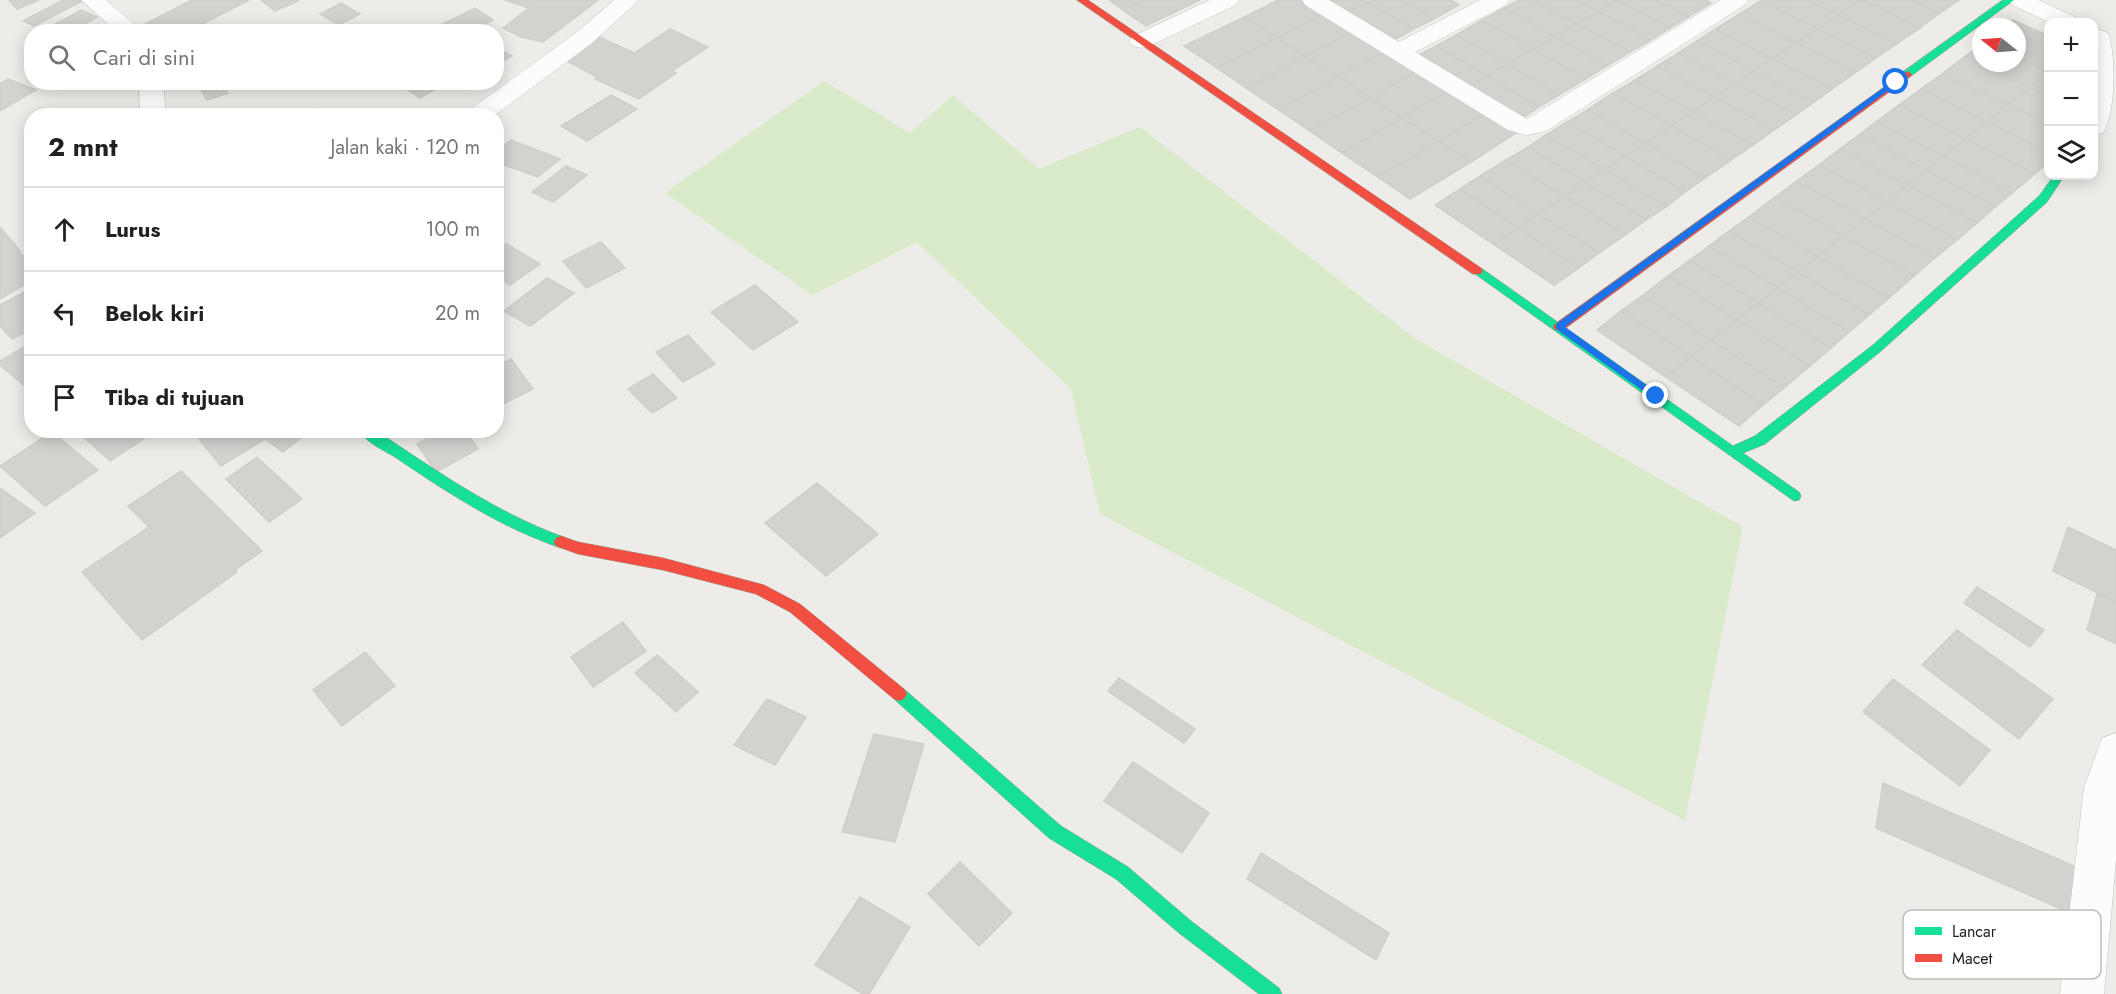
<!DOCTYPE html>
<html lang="id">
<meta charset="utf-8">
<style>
:root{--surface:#fff;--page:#f2f2f2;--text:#202124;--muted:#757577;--line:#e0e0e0}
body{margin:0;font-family:Jost,sans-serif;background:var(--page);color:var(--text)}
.controls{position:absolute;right:18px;top:18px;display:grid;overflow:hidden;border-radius:12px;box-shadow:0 3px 15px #0003}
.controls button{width:54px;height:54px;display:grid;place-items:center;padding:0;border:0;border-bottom:2px solid var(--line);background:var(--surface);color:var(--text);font:30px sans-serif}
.compass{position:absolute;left:1972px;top:18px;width:54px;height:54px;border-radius:50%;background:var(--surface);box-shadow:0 3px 15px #0003;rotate:287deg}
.stop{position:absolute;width:18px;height:18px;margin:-14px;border:4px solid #1a73e8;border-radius:50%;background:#fff}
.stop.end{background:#1a73e8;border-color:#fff;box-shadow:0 2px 6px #0008}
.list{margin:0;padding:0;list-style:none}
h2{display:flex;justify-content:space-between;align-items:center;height:78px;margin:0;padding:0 24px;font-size:26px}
h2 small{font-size:20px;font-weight:400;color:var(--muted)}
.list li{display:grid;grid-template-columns:39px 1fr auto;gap:18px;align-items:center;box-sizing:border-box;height:84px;padding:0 24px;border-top:2px solid var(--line)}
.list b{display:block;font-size:22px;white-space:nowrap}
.list em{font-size:20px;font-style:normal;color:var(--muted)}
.icon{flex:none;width:33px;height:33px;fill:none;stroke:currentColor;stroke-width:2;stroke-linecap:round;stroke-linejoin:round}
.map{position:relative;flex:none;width:2116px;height:994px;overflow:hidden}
.search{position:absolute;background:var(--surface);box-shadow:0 3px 15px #0003;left:24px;top:24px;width:480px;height:66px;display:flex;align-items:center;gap:15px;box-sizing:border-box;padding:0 21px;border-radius:24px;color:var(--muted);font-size:22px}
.panel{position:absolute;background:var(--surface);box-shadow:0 3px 15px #0003;left:24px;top:108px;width:480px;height:330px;border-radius:24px}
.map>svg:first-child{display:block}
.grass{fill:#d8eac8}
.building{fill:#d4d2cf;stroke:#d1ceca;stroke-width:1.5}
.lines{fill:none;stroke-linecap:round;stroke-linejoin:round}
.street-casing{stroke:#c6c6c4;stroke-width:1}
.fast-casing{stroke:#949781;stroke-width:1}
.jam-casing{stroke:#949781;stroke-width:1}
.street{fill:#fcfcfc;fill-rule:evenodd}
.fast{fill:#16e098;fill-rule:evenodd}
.jam{fill:#f24e42;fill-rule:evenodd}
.route{fill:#1a73e8}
.key{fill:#fff;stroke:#bcbcbc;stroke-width:1.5}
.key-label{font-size:16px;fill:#1f1f1f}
</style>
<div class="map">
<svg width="2116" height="994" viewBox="0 0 2116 994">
<rect width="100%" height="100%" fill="#eeece8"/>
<polygon class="grass" points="824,81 910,133 953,95 1039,169 1140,127 1416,339 1743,527 1685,820 1100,514 1071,389 917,242 812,295 665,193"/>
<g class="building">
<polygon points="9,0 39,0 17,9"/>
<polygon points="63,0 84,0 34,26 23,21"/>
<polygon points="192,0 249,0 187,32 147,32 139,27"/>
<polygon points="261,0 296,0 298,1 275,11"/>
<polygon points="505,0 598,0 543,42 521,37 503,28 529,8"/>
<polygon points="1109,0 1144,0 1123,10"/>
<polygon points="1144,0 1200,0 1146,26 1123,10"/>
<polygon points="1278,0 1304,0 1326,13 1277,38 1244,17"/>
<polygon points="1327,0 1364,0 1367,2 1347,12"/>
<polygon points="1371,0 1401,0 1434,19 1414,29 1367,2"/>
<polygon points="1401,0 1451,0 1459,5 1434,19"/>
<polygon points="1519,0 1533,0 1577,24 1555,37 1504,8"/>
<polygon points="1533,0 1577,0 1598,11 1577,24"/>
<polygon points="1577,0 1617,0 1598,11"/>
<polygon points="1617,0 1655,0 1688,17 1670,28"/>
<polygon points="1617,0 1670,28 1651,40 1598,11"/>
<polygon points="1655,0 1706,0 1711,3 1688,17"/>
<polygon points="1807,0 1861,0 1838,15"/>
<polygon points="1807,0 1838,15 1818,29 1760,1"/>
<polygon points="1861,0 1912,0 1940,13 1920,28"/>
<polygon points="1861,0 1920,28 1898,43 1838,15"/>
<polygon points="1912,0 1959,0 1940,13"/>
<polygon points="1760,1 1818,29 1796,43 1738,15"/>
<polygon points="1367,2 1414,29 1394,40 1347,12"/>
<polygon points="341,3 360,14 339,25 320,14"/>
<polygon points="475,8 493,20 471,32 447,32 439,26"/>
<polygon points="1504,8 1555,37 1533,49 1482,20"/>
<polygon points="81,10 97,17 71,32 41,32"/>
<polygon points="1598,11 1651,40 1630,52 1577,24"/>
<polygon points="1326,13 1355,31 1305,57 1277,38"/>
<polygon points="1738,15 1796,43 1772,59 1715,29"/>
<polygon points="1838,15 1898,43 1876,58 1818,29"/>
<polygon points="1244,17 1277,38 1217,68 1184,46"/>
<polygon points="1482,20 1533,49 1507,64 1456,35"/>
<polygon points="2013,20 2048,36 2048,71 2017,57 2017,27 2004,27"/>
<polygon points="1577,24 1630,52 1607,66 1555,37"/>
<polygon points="303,25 323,32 294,32"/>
<polygon points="670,29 708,47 672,71 676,73 639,99 595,79 597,77 563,59 597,36 634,53"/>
<polygon points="1715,29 1772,59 1754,71 1697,41"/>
<polygon points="1818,29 1876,58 1855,73 1796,43"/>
<polygon points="1355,31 1388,51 1338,77 1305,57"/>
<polygon points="1456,35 1507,64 1487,76 1436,46"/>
<polygon points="1555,37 1607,66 1586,79 1533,49"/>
<polygon points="1277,38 1305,57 1246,88 1217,68"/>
<polygon points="1697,41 1754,71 1736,83 1678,53"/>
<polygon points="1796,43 1855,73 1832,89 1772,59"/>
<polygon points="1981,45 1981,63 2017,63 2017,57 2048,72 2030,88 1964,57"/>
<polygon points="1436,46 1487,76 1466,88 1415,57"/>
<polygon points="496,48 512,56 496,65"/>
<polygon points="1533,49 1586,79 1559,95 1507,64"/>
<polygon points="1388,51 1420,70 1370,98 1338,77"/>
<polygon points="1678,53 1736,83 1715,97 1657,66"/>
<polygon points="1305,57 1338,77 1279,110 1246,88"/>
<polygon points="1964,57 2030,88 2007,105 1942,74"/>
<polygon points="1772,59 1832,89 1814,102 1754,71"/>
<polygon points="1507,64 1559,95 1539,107 1487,76"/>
<polygon points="1657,66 1715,97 1693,112 1635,80"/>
<polygon points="1420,70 1451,89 1402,118 1370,98"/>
<polygon points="1754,71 1814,102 1796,115 1736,83"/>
<polygon points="2048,72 2048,97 2030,88"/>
<polygon points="1942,74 2007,105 1987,122 1921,89"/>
<polygon points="1487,76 1539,107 1519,120 1466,88"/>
<polygon points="1338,77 1370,98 1310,131 1279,110"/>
<polygon points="8,79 36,90 0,111 0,84"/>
<polygon points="1635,80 1693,112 1671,126 1613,93"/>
<polygon points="196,82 222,82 228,93 207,100"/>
<polygon points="396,82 448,82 420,98"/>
<polygon points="1736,83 1796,115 1774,130 1715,97"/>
<polygon points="2030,88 2048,97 2048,125 2007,105"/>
<polygon points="1451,89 1488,112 1439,141 1402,118"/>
<polygon points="1921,89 1987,122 1965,139 1899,105"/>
<polygon points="1613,93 1671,126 1645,143 1587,110"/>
<polygon points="611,95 637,109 587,141 561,126"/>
<polygon points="1715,97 1774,130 1753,145 1693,112"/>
<polygon points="1370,98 1402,118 1342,153 1310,131"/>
<polygon points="1899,105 1965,139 1943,156 1876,122"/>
<polygon points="2007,105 2048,125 2048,152 1987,122"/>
<polygon points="318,108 326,116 300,116"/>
<polygon points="1587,110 1645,143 1625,156 1567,122"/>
<polygon points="1488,112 1519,131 1471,162 1439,141"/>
<polygon points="1693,112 1753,145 1731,160 1671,126"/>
<polygon points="1402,118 1439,141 1378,177 1342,153"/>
<polygon points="1567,122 1625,156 1605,170 1546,135"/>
<polygon points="1876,122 1943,156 1926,170 1859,135"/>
<polygon points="1987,122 2048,152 2048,162 2035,174 1965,139"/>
<polygon points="1671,126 1731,160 1705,178 1645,143"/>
<polygon points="1546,135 1605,170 1585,182 1528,147"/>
<polygon points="1859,135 1926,170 1907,185 1840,149"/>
<polygon points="1965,139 2035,174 2012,193 1943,156"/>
<polygon points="511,140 560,159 538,177 496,162 496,152"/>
<polygon points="1439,141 1471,162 1410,199 1378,177"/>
<polygon points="1645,143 1705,178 1685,192 1625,156"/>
<polygon points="1528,147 1585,182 1565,197 1506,160"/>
<polygon points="1840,149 1907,185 1887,202 1819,165"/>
<polygon points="1625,156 1685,192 1666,207 1605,170"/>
<polygon points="1943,156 2012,193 1995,207 1926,170"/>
<polygon points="1506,160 1565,197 1538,214 1480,176"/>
<polygon points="1819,165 1887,202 1865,219 1797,181"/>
<polygon points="566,166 587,175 553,202 532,192"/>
<polygon points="1605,170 1666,207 1646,220 1585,182"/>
<polygon points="1926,170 1995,207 1977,223 1907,185"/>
<polygon points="1480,176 1538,214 1518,228 1460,189"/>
<polygon points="1797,181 1865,219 1843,236 1775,197"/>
<polygon points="1585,182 1646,220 1625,235 1565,197"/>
<polygon points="1907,185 1977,223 1957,240 1887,202"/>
<polygon points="1460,189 1518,228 1493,244 1435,205"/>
<polygon points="1565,197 1625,235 1599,253 1538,214"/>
<polygon points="1775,197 1843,236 1818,257 1749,217"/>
<polygon points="1887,202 1957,240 1935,258 1865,219"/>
<polygon points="1538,214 1599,253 1579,268 1518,228"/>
<polygon points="1749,217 1818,257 1798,272 1729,231"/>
<polygon points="1865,219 1935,258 1914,276 1843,236"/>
<polygon points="0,227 20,251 18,252 32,262 32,280 0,299"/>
<polygon points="1518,228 1579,268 1554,285 1493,244"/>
<polygon points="1729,231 1798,272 1778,288 1709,246"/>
<polygon points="1843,236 1914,276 1889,298 1818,257"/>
<polygon points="601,242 625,268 586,288 563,261"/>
<polygon points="507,244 540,264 510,285 496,276 496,251"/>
<polygon points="1709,246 1778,288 1758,303 1690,260"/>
<polygon points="1818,257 1889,298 1869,315 1798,272"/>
<polygon points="1690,260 1758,303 1737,320 1668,276"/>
<polygon points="1798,272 1869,315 1849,332 1778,288"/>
<polygon points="1668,276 1737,320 1711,340 1642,296"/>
<polygon points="547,278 574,293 530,326 504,311"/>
<polygon points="755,285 798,322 753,350 711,312"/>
<polygon points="32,288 32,329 12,339 0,326 0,305"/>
<polygon points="1778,288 1849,332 1831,348 1758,303"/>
<polygon points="1642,296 1711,340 1691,357 1621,311"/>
<polygon points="1758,303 1831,348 1810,366 1737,320"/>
<polygon points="1621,311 1691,357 1666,377 1597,330"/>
<polygon points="1737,320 1810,366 1784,388 1711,340"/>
<polygon points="688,335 715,364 683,382 656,352"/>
<polygon points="1711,340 1784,388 1763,405 1691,357"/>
<polygon points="32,342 32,382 25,386 0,365 0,361"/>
<polygon points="1691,357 1763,405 1739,426 1666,377"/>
<polygon points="511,359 533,389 503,404 496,395 496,367"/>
<polygon points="653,374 677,398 652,413 628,389"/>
<polygon points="76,430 157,430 110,461"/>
<polygon points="192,430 311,430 283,452 265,439 221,466"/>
<polygon points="443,430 465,430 478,449 436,472 417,444"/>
<polygon points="52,432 98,470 45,506 0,466"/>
<polygon points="257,457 302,499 269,522 226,479"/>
<polygon points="181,471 262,551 235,570 237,572 142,640 82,572 149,527 128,506"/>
<polygon points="817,483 878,534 826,576 765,523"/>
<polygon points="0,488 35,513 0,538"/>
<polygon points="2068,527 2116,550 2116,602 2053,571"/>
<polygon points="1977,587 2044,630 2030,647 1964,603"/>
<polygon points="2097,594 2116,603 2116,644 2087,630"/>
<polygon points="623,622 646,651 593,687 571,657"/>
<polygon points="1957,630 2053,699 2019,739 1922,665"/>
<polygon points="365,652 395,686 342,726 313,690"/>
<polygon points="657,655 698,692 676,712 635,673"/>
<polygon points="1119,678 1195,729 1184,743 1108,691"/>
<polygon points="1893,679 1990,750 1960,786 1863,712"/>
<polygon points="767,699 806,717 775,765 734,745"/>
<polygon points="874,734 924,744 895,842 842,832"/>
<polygon points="1133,762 1209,813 1182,853 1104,801"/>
<polygon points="1883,783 2076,867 2075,915 1876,828"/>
<polygon points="1261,853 1389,933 1376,960 1247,879"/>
<polygon points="960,862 1012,913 979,946 928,894"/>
<polygon points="860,897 910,927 869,994 863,994 815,965"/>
</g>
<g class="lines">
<defs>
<g id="street">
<polygon points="81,0 106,0 143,32 117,32"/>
<polygon points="614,0 639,0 592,43 494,116 465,116 468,111 576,33"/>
<polygon points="1210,0 1239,0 1236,5 1149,46 1141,48 1133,46 1129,41 1133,36"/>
<polygon points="1302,0 1329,0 1399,42 1480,0 1509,0 1506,5 1415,52 1527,119 1721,0 1748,0 1745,5 1546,131 1526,135 1508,130 1305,5"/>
<polygon points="2009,0 2038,0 2075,17 2079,22 2049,22 2012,5"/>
<path d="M 2094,28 L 2108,33 C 2116,55 2116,111 2103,133 L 2094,135 L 2094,87 L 2098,73 L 2094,57 Z"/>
<polygon points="139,82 163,82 166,116 140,116"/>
<polygon points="2116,733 2116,859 2104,994 2060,994 2084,788 2102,738"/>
</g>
<g id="fast">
<polygon points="2003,0 2014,0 1911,76 1903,76 1903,72"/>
<polygon points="2054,176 2064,176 2047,202 1881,351 1765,444 1743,453 1799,492 1801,496 1799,500 1794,501 1471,271 1473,268 1481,268 1733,446 1755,436 1873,345 2039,196"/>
<path d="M 358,430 L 375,430 C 437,471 496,513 566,538 L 568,542 L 566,546 L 561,548 C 500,527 448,493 395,457 C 383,450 366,442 358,430 Z"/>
<polygon points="899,687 904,689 1061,826 1128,867 1191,921 1279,988 1282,994 1259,994 1179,933 1116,879 1049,838 894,699 891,694 894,689"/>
</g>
<g id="jam">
<polygon points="1077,0 1088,0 1481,268 1483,271 1481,274 1473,274"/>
<polygon points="1907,71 1912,74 1911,76 1563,330 1555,330 1553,327 1555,324"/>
<polygon points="561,536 578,542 663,558 764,585 800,604 904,689 907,694 904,699 899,701 894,699 790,612 756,594 663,570 578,554 556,546 554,542 556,538"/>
</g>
</defs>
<use href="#street" class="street-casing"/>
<use href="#fast" class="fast-casing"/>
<use href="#jam" class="jam-casing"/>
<use href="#street" class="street"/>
<use href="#fast" class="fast"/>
<use href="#jam" class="jam"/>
</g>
<polygon class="route" points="1894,80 1900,82 1565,327 1659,394 1659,398 1653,398 1556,329 1556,324"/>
<rect x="1903" y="910" width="198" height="69" rx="9" class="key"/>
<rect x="1915" y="927" width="27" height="8" fill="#16e098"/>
<rect x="1915" y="954" width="27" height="8" fill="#f24e42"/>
<g class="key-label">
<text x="1952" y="937">Lancar</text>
<text x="1952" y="964">Macet</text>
</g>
</svg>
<div class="controls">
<button>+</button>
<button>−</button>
<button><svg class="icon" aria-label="layers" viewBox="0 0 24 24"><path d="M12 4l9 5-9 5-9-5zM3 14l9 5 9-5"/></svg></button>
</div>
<svg class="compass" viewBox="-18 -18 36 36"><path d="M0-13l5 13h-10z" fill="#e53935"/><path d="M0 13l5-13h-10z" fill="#757577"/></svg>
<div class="stop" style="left:1896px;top:82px"></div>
<div class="stop end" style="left:1656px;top:396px"></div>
<div class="search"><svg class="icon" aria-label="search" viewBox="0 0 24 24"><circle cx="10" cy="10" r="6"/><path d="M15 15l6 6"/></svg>Cari di sini</div>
<section class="panel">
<h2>2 mnt<small>Jalan kaki · 120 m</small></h2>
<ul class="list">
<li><svg class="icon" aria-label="ahead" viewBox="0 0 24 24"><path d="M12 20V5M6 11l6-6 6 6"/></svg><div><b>Lurus</b></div><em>100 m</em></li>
<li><svg class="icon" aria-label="left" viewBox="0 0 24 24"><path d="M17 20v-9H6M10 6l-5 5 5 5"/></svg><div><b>Belok kiri</b></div><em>20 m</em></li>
<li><svg class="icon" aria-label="arrive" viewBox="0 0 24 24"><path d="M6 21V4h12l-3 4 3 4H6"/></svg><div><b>Tiba di tujuan</b></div></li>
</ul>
</section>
</div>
